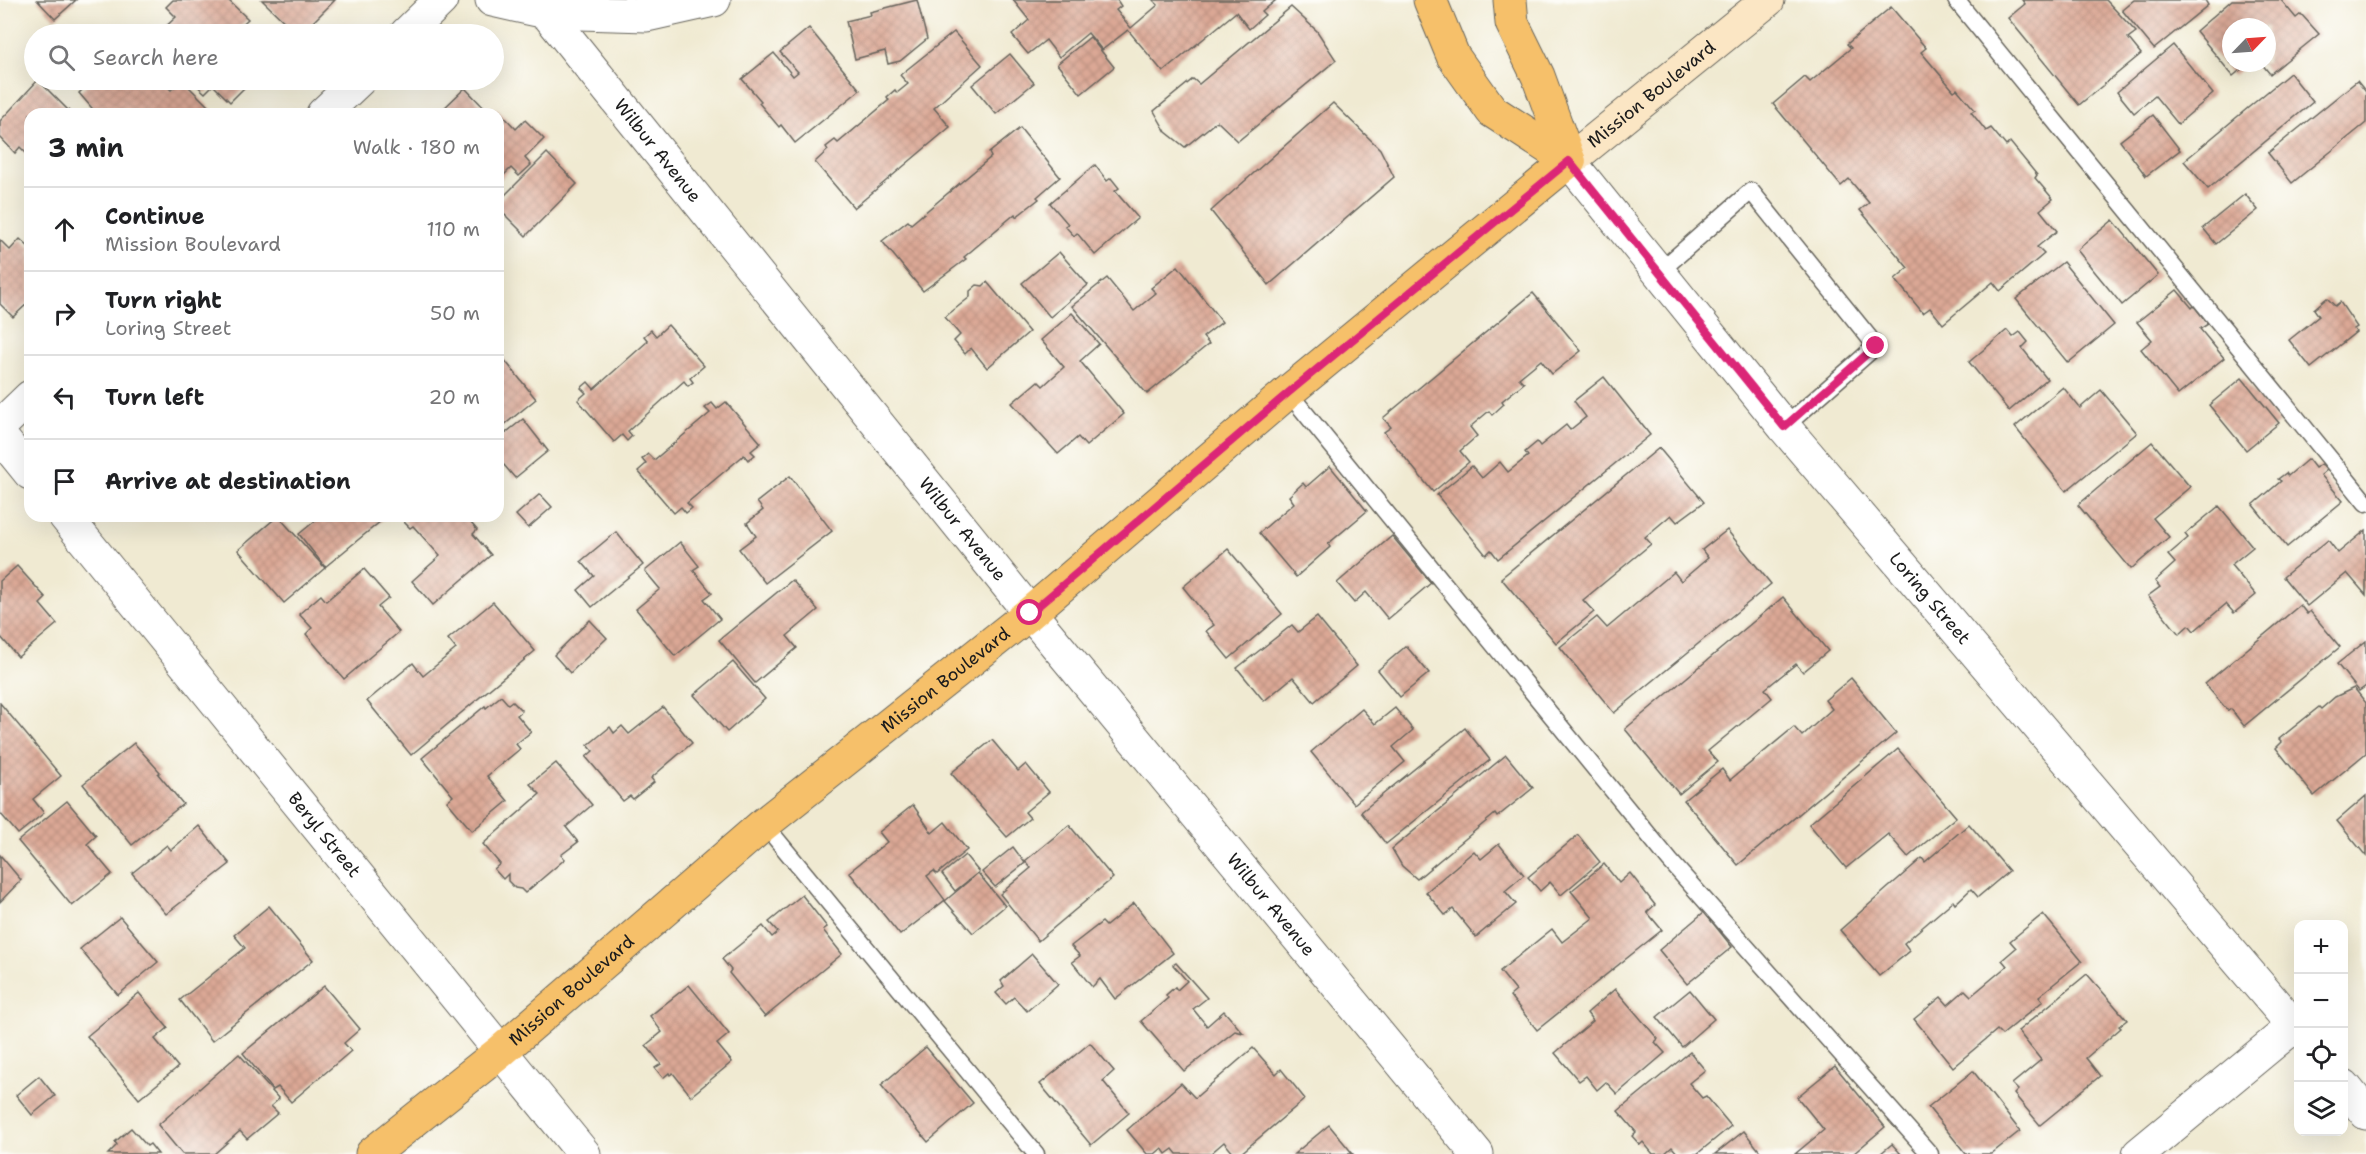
<!DOCTYPE html>
<meta charset="utf-8">
<style>
:root{--surface:#fff;--page:#f2f2f2;--text:#202124;--muted:#757577;--line:#e0e0e0}
body{margin:0;font-family:"Shantell Sans",sans-serif;background:var(--page);color:var(--text)}
.controls{position:absolute;right:18px;bottom:18px;display:grid;overflow:hidden;border-radius:12px;box-shadow:0 6px 24px #0002}
.controls button{width:54px;height:54px;display:grid;place-items:center;padding:0;border:0;border-bottom:2px solid var(--line);background:var(--surface);color:var(--text);font:30px sans-serif}
.compass{position:absolute;left:2222px;top:18px;width:54px;height:54px;border-radius:50%;background:var(--surface);box-shadow:0 6px 24px #0002;rotate:65deg}
.stop{position:absolute;width:18px;height:18px;margin:-14px;border:4px solid #db2777;border-radius:50%;background:#fff}
.stop.end{background:#db2777;border-color:#fff;box-shadow:0 2px 6px #0008}
.list{margin:0;padding:0;list-style:none}
h2{display:flex;justify-content:space-between;align-items:center;height:78px;margin:0;padding:0 24px;font-size:26px}
h2 small{font-size:20px;font-weight:400;color:var(--muted)}
.list li{display:grid;grid-template-columns:39px 1fr auto;gap:18px;align-items:center;box-sizing:border-box;height:84px;padding:0 24px;border-top:2px solid var(--line)}
.list b{display:block;font-size:22px;white-space:nowrap}
.list p{margin:0;font-size:20px;white-space:nowrap;color:var(--muted)}
.list em{font-size:20px;font-style:normal;color:var(--muted)}
.icon{flex:none;width:33px;height:33px;fill:none;stroke:currentColor;stroke-width:2;stroke-linecap:round;stroke-linejoin:round}
.map{position:relative;flex:none;width:2366px;height:1154px;overflow:hidden}
.search{position:absolute;background:var(--surface);box-shadow:0 6px 24px #0002;left:24px;top:24px;width:480px;height:66px;display:flex;align-items:center;gap:15px;box-sizing:border-box;padding:0 21px;border-radius:33px;color:var(--muted);font-size:22px}
.panel{position:absolute;background:var(--surface);box-shadow:0 6px 24px #0002;left:24px;top:108px;width:480px;height:414px;border-radius:18px}
.map>svg:first-child{display:block}
.building{fill:url(#building-cross-hatch)}
.lines{fill:none;stroke-linecap:round;stroke-linejoin:round}
.service-casing{stroke:#66645c;stroke-width:19}
.minor-casing{stroke:#66645c;stroke-width:35}
.tertiary-casing{stroke:#66645c;stroke-width:35}
.secondary-casing{stroke:#66645c;stroke-width:35}
.primary-casing{stroke:#66645c;stroke-width:35}
.service{stroke:#fff;stroke-width:16}
.minor{stroke:#fff;stroke-width:33}
.tertiary{stroke:#fff;stroke-width:33}
.secondary{stroke:#fbe6c4;stroke-width:33}
.primary{stroke:#f6c06b;stroke-width:33}
.route{stroke:#db2777;stroke-width:8}
.labels{text-anchor:middle;stroke-width:4.5;stroke-linejoin:round;paint-order:stroke}
.street-label{font-size:18px;fill:#1c1c1c;stroke:#fdfcf7}
</style>
<div class="map">
<svg width="2366" height="1154" viewBox="0 0 2366 1154">
<defs>
<pattern id="building-cross-hatch" width="8" height="8" patternUnits="userSpaceOnUse" patternTransform="scale(1.5)"><rect width="8" height="8" fill="#dba895"/><path d="M0 0l8 8M0 8l8-8" fill="none" stroke="#bb9080"/></pattern>
</defs>
<rect width="100%" height="100%" fill="#fdfcf7"/>
<filter id="ink" filterUnits="userSpaceOnUse"><feTurbulence type="fractalNoise" baseFrequency=".0167" numOctaves="2"/><feDisplacementMap in="SourceGraphic" scale="12" xChannelSelector="R" yChannelSelector="G"/><feConvolveMatrix kernelMatrix="1 2 1 2 8 2 1 2 1" color-interpolation-filters="sRGB"/></filter>
<filter id="wash" filterUnits="userSpaceOnUse"><feTurbulence type="fractalNoise" baseFrequency=".008" numOctaves="4" result="noise"/><feDisplacementMap in="SourceGraphic" scale="24" xChannelSelector="R" yChannelSelector="G"/><feGaussianBlur stdDeviation="1.35" result="paint"/><feColorMatrix in="noise" values="0 0 0 0 0 0 0 0 0 0 0 0 0 0 0 0 0 1.4 0 .05"/><feComposite in="paint" operator="in"/></filter>
<g filter="url(#wash)">
<rect width="100%" height="100%" fill="#f0ead2"/>
<g id="blocks">
<g class="building">
<polygon points="37,0 76,0 55,19"/>
<polygon points="173,0 228,0 248,19 232,34 158,34 176,17 166,7"/>
<polygon points="262,0 335,0 301,34 297,34"/>
<polygon points="917,0 927,39 900,61 888,64 885,51 855,59 846,21 871,15 870,12"/>
<polygon points="1013,0 1117,0 1121,6 1116,10 1131,28 1158,5 1153,0 1276,0 1262,12 1265,15 1249,29 1236,12 1163,72 1128,30 1102,50 1088,33 1059,57 1046,40 1028,54 1012,35 1029,20"/>
<polygon points="2022,0 2106,0 2136,32 2128,38 2141,54 2079,105 2008,18 2025,4"/>
<polygon points="2134,0 2205,0 2208,5 2154,49 2122,10"/>
<polygon points="2232,0 2281,0 2296,18 2301,14 2319,34 2270,74 2261,63 2267,63 2267,27 2231,27 2231,63 2249,63 2233,76 2196,31"/>
<polygon points="1291,7 1317,31 1336,60 1238,141 1217,121 1185,147 1166,132 1154,111 1193,79 1199,84"/>
<polygon points="1891,7 1926,48 1921,52 1954,91 1957,89 1975,110 1971,112 1986,131 1991,128 2006,146 2010,142 2037,175 2035,178 2053,199 2040,210 2057,231 2037,247 2044,254 2000,291 1993,282 1943,324 1930,308 1923,313 1895,279 1908,268 1860,210 1869,203 1849,179 1841,186 1773,104 1805,77 1810,82 1851,48 1847,44"/>
<polygon points="809,28 860,90 795,143 781,125 779,127 759,103 761,101 742,79 774,53 793,76 798,72 780,52"/>
<polygon points="954,32 982,65 934,108 950,127 854,208 815,162 828,150 826,147 835,140 838,143 889,100 887,97 895,90 897,93 908,84 900,75"/>
<polygon points="1090,37 1114,67 1081,94 1057,64"/>
<polygon points="2173,45 2213,94 2178,124 2155,96 2134,113 2117,92"/>
<polygon points="1010,54 1034,83 996,114 972,85"/>
<polygon points="2290,73 2313,102 2208,189 2184,161"/>
<polygon points="38,80 72,114 30,114 29,156 20,147 15,153 0,137 0,121"/>
<polygon points="92,80 160,80 171,90 182,80 216,114 97,114 79,93"/>
<polygon points="191,80 252,80 230,102 213,85 205,93"/>
<polygon points="2357,81 2366,92 2366,123 2292,183 2268,153"/>
<polygon points="465,88 490,114 496,108 516,129 525,120 544,139 525,158 531,165 519,176 511,168 498,181 498,114 438,114"/>
<polygon points="1333,103 1380,149 1394,177 1269,285 1211,211"/>
<polygon points="2153,115 2180,150 2146,176 2120,141"/>
<polygon points="1020,128 1060,177 1037,197 1039,199 1016,217 1015,214 964,257 966,259 923,291 882,241 908,221 911,224 991,157 989,153"/>
<polygon points="547,153 577,184 526,236 498,208 498,202"/>
<polygon points="1095,165 1107,181 1111,178 1119,188 1115,191 1138,218 1095,255 1077,233 1074,236 1065,226 1068,224 1050,203"/>
<polygon points="2245,194 2258,210 2216,244 2203,228"/>
<polygon points="2113,220 2158,275 2122,305 2077,250"/>
<polygon points="20,239 30,248 30,301 13,317 0,304 0,240 10,250"/>
<polygon points="1059,252 1088,285 1050,317 1022,283"/>
<polygon points="2063,262 2114,325 2068,363 2016,299"/>
<polygon points="1178,266 1222,322 1203,337 1209,344 1147,394 1072,306 1107,278 1134,311 1156,293 1151,288"/>
<polygon points="987,282 1029,332 987,368 971,348 965,354 954,341 960,335 945,317 970,297 970,291 977,285 983,286"/>
<polygon points="2177,290 2192,308 2194,306 2208,324 2200,329 2224,358 2178,395 2141,349 2152,340 2137,322"/>
<polygon points="1533,293 1581,351 1552,374 1541,360 1519,378 1524,383 1502,401 1504,404 1492,415 1489,411 1470,427 1477,436 1460,451 1469,462 1433,492 1384,432 1391,427 1383,418"/>
<polygon points="2327,298 2335,306 2340,302 2357,327 2354,329 2356,332 2311,368 2289,340 2319,316 2314,309"/>
<polygon points="1072,313 1099,344 1080,361 1124,414 1086,446 1078,437 1058,454 1012,403 1038,381 1043,386 1064,367 1041,340"/>
<polygon points="668,325 704,366 690,378 693,382 688,386 684,381 628,431 632,436 627,441 622,435 614,442 578,400 586,393 581,388 588,382 594,389 648,341 644,336 651,330 656,336"/>
<polygon points="2007,330 2013,337 2020,332 2028,342 2022,348 2047,379 2009,411 1969,362"/>
<polygon points="498,352 536,399 498,430"/>
<polygon points="1604,377 1650,435 1498,559 1491,550 1486,555 1437,495 1472,466 1482,478 1500,462 1508,472 1528,456 1525,452 1537,442 1540,446 1566,425 1570,430 1586,417 1574,401"/>
<polygon points="2242,378 2279,423 2246,450 2209,405"/>
<polygon points="2063,387 2080,408 2101,390 2137,433 2066,491 2015,427"/>
<polygon points="726,402 761,443 751,451 755,455 748,460 744,455 687,503 692,508 686,513 681,507 674,513 638,471 646,464 642,459 648,454 654,460 710,413 705,408 712,403 717,409"/>
<polygon points="523,419 548,451 515,478 504,465 498,470 498,439"/>
<polygon points="2152,442 2190,487 2153,518 2169,537 2131,569 2078,505"/>
<polygon points="1659,448 1704,502 1677,522 1671,515 1645,537 1651,544 1583,600 1594,612 1556,643 1501,578"/>
<polygon points="2308,459 2315,468 2322,464 2327,470 2321,475 2343,501 2287,547 2253,505 2281,481 2278,479 2286,473 2288,476"/>
<polygon points="1330,466 1367,511 1328,544 1330,547 1296,577 1259,533 1294,503 1289,496 1303,483 1306,487"/>
<polygon points="790,476 832,531 765,583 739,549 756,536 747,523 763,510 757,502"/>
<polygon points="540,494 552,507 528,528 516,515"/>
<polygon points="2219,506 2253,547 2231,565 2256,595 2234,613 2226,604 2194,631 2189,625 2179,634 2148,596 2160,587 2155,581 2175,563 2168,555 2188,538 2185,534"/>
<polygon points="278,516 325,568 284,603 238,550"/>
<polygon points="321,516 387,516 325,567 299,534"/>
<polygon points="411,516 465,516 477,530 473,534 491,555 433,605 412,581 440,556 413,526 410,528 404,522"/>
<polygon points="1727,530 1771,584 1614,713 1560,647 1597,617 1607,628 1674,572 1681,581 1708,558 1702,550"/>
<polygon points="2366,530 2366,595 2347,573 2307,606 2283,577 2328,540 2338,553"/>
<polygon points="616,532 643,565 592,607 578,590 594,576 581,561"/>
<polygon points="1392,536 1431,583 1388,619 1366,592 1354,603 1337,583"/>
<polygon points="680,542 699,566 693,570 712,593 704,599 720,619 675,656 636,609 660,589 645,571"/>
<polygon points="1228,549 1282,614 1229,659 1206,631 1214,625 1183,587"/>
<polygon points="17,566 46,598 40,604 57,624 18,657 0,636 0,581"/>
<polygon points="364,569 389,598 378,607 399,632 344,679 306,634 312,628 299,614 321,595 326,601"/>
<polygon points="792,580 818,610 787,636 797,648 755,683 719,640"/>
<polygon points="1783,597 1828,651 1803,672 1796,664 1765,689 1772,698 1708,751 1718,762 1679,794 1625,729"/>
<polygon points="493,602 535,651 411,755 367,701 413,663 423,676 456,649 448,639"/>
<polygon points="2300,605 2307,614 2310,611 2340,647 2244,726 2231,709 2228,711 2205,684"/>
<polygon points="1317,617 1357,666 1314,702 1293,677 1264,701 1237,668 1292,625 1298,632"/>
<polygon points="590,620 607,638 570,673 554,655"/>
<polygon points="2366,641 2366,686 2359,691 2337,664"/>
<polygon points="1406,646 1429,673 1400,697 1378,670"/>
<polygon points="733,662 765,699 727,732 694,695"/>
<polygon points="1851,678 1896,733 1738,865 1684,800 1722,769 1730,780 1794,727 1802,736 1832,709 1825,700"/>
<polygon points="2354,688 2366,703 2366,753 2314,796 2276,748 2282,742 2279,739 2319,707 2321,709 2335,697"/>
<polygon points="501,696 508,704 512,701 522,711 517,715 531,732 516,744 520,749 487,776 508,801 472,831 447,801 453,796 422,758 485,706 486,708"/>
<polygon points="0,703 61,776 33,799 44,813 18,834 0,813"/>
<polygon points="663,707 692,743 651,778 654,782 633,799 630,796 623,801 586,757 593,751 588,745 610,727 614,733 622,726 629,734"/>
<polygon points="1395,708 1413,730 1393,747 1405,762 1354,804 1311,752 1362,709 1375,724"/>
<polygon points="1465,728 1490,760 1386,844 1361,812"/>
<polygon points="992,740 1018,771 1026,764 1049,792 1025,812 1030,818 1007,837 951,773"/>
<polygon points="134,743 160,772 158,774 183,804 132,845 83,784"/>
<polygon points="1898,749 1956,817 1908,857 1888,834 1846,868 1809,824"/>
<polygon points="1506,755 1533,788 1497,817 1495,814 1417,879 1402,866 1392,849"/>
<polygon points="556,763 592,805 566,827 578,842 561,855 565,859 525,893 521,889 515,888 508,881 508,874 503,879 494,869 500,864 483,844 540,794 530,784"/>
<polygon points="2366,796 2366,856 2337,821"/>
<polygon points="67,801 96,836 87,844 112,874 72,906 18,841"/>
<polygon points="913,805 932,833 945,822 967,850 937,874 934,871 927,876 945,900 900,935 849,872 887,842 879,832"/>
<polygon points="1969,824 2009,871 1978,897 1971,889 1955,904 1953,901 1904,943 1910,951 1879,976 1840,930 1922,858 1925,862"/>
<polygon points="1069,825 1113,878 1038,941 1000,894 1031,868 1025,861"/>
<polygon points="199,826 230,864 166,914 132,873 167,845 171,850"/>
<polygon points="1578,835 1600,862 1561,895 1550,882 1540,891 1528,877"/>
<polygon points="1499,844 1524,875 1505,891 1516,904 1476,937 1453,909 1445,915 1426,892 1474,851 1481,859"/>
<polygon points="1013,847 1025,863 995,887 982,872"/>
<polygon points="0,855 21,880 0,902"/>
<polygon points="965,855 979,872 955,891 942,874"/>
<polygon points="1604,864 1619,883 1630,873 1655,905 1647,912 1662,930 1537,1030 1510,996 1516,991 1500,971 1552,929 1562,942 1593,918 1571,891"/>
<polygon points="978,873 1005,906 973,933 945,901"/>
<polygon points="802,895 827,927 823,930 842,954 765,1017 729,973 731,970 722,959 763,926 772,937 778,932 769,922"/>
<polygon points="1134,903 1173,953 1115,999 1100,979 1092,987 1072,962 1080,956 1071,946 1102,922 1106,926"/>
<polygon points="269,906 313,960 212,1041 180,1000 245,948 234,935"/>
<polygon points="1704,912 1732,947 1687,984 1659,950"/>
<polygon points="2043,914 2082,961 2039,996 2043,1001 2002,1035 1997,1030 1953,1067 1914,1019 1941,997 1948,1005 1965,990 1971,996 2007,966 2002,960 2016,948 2010,941"/>
<polygon points="120,917 158,962 118,995 80,949"/>
<polygon points="1032,954 1058,984 1027,1011 1014,997 1006,1004 996,993 1004,986 1001,981"/>
<polygon points="1176,963 1207,998 1193,1009 1207,1026 1224,1011 1243,1033 1235,1031 1184,1071 1141,1021 1168,998 1166,995 1175,987 1177,990 1187,981 1173,965"/>
<polygon points="2087,974 2127,1020 2119,1026 2121,1028 2086,1058 2100,1076 2040,1125 2014,1094 2018,1090 2012,1084 2041,1060 2018,1031"/>
<polygon points="689,985 729,1034 717,1044 732,1062 691,1096 673,1073 670,1075 669,1073 663,1078 655,1068 661,1064 646,1045 662,1032 650,1016"/>
<polygon points="324,986 360,1029 344,1043 351,1051 291,1102 278,1087 273,1090 243,1053"/>
<polygon points="1615,989 1658,1039 1655,1042 1665,1053 1617,1094 1606,1082 1597,1090 1586,1076 1579,1081 1555,1053 1593,1021 1587,1013"/>
<polygon points="1690,990 1714,1019 1682,1047 1657,1017"/>
<polygon points="139,993 168,1028 155,1039 178,1067 139,1099 87,1036"/>
<polygon points="1090,1043 1114,1071 1103,1081 1129,1113 1091,1145 1040,1084"/>
<polygon points="926,1047 973,1103 928,1142 881,1085"/>
<polygon points="1253,1048 1276,1074 1281,1069 1305,1099 1240,1154 1234,1154 1224,1142 1210,1154 1177,1154 1173,1149 1166,1154 1162,1148 1155,1154 1147,1154 1127,1130 1181,1083 1195,1098"/>
<polygon points="1690,1052 1705,1070 1689,1083 1702,1098 1706,1096 1731,1126 1697,1154 1678,1154 1672,1147 1664,1154 1653,1154 1643,1142 1640,1145 1632,1136 1636,1132 1618,1111"/>
<polygon points="239,1054 279,1099 271,1106 278,1113 247,1139 240,1131 214,1154 182,1154 158,1125"/>
<polygon points="1835,1066 1885,1127 1853,1154 1795,1154 1824,1130 1797,1097"/>
<polygon points="1973,1071 2020,1131 1991,1154 1966,1154 1928,1107"/>
<polygon points="39,1076 55,1096 32,1115 16,1095"/>
<polygon points="1329,1125 1353,1154 1294,1154"/>
<polygon points="131,1128 147,1146 150,1144 158,1154 108,1154 117,1145 115,1142"/>
<polygon points="1744,1131 1762,1154 1715,1154"/>
<polygon points="1892,1144 1901,1154 1880,1154"/>
</g>
</g>
</g>
<g filter="url(#ink)">
<use href="#blocks" fill-opacity="0" stroke="#66645c" stroke-width="1.5"/>
<g class="lines">
<defs>
<g id="service">
<polyline points="1956,0 2366,503"/>
<polyline points="1659,272 1751,191 1876,346 1784,427"/>
<polyline points="1288,392 1670,861 1930,1154"/>
<polyline points="764,824 1036,1154"/>
</g>
<g id="minor">
<polyline points="492,0 546,12 647,15 714,0"/>
<path id="s1" d="M 546,12 L 1030,613 L 1477,1154"/>
<polyline points="406,34 441,0"/>
<polyline points="323,114 359,80"/>
<polyline points="0,426 30,397"/>
<polyline points="0,436 30,473"/>
<path id="s2" d="M 65,516 L 584,1154"/>
<polyline points="2139,1154 2294,1026"/>
</g>
<g id="tertiary">
<path id="s3" d="M 1569,161 L 1784,427 L 2298,1031"/>
<polyline points="2344,1086 2366,1113"/>
</g>
<g id="secondary">
<path id="s4" d="M 1569,161 L 1768,0"/>
</g>
<g id="primary">
<polyline points="1430,0 1453,56 1492,111 1569,161"/>
<polyline points="1510,0 1512,23 1538,76 1569,161"/>
<path id="s5" d="M 372,1154 L 500,1052 L 764,824 L 1030,613 L 1288,392 L 1569,161"/>
</g>
</defs>
<use href="#service" class="service-casing"/>
<use href="#minor" class="minor-casing"/>
<use href="#tertiary" class="tertiary-casing"/>
<use href="#secondary" class="secondary-casing"/>
<use href="#primary" class="primary-casing"/>
<use href="#service" class="service"/>
<use href="#minor" class="minor"/>
<use href="#tertiary" class="tertiary"/>
<use href="#secondary" class="secondary"/>
<use href="#primary" class="primary"/>
</g>
</g>
<g class="lines" filter="url(#ink)">
<polyline class="route" points="1030,613 1288,393 1569,161 1784,427 1876,346"/>
</g>
<g class="labels">
<g class="street-label">
<text dy="6" stroke="none"><textPath href="#s4" startOffset="106">Mission Boulevard</textPath></text>
<text dy="6" stroke="none"><textPath href="#s1" startOffset="178">Wilbur Avenue</textPath></text>
<text dy="6" stroke="none"><textPath href="#s1" startOffset="664">Wilbur Avenue</textPath></text>
<text dy="6" stroke="none"><textPath href="#s3" startOffset="567">Loring Street</textPath></text>
<text dy="6" stroke="none"><textPath href="#s5" startOffset="744">Mission Boulevard</textPath></text>
<text dy="6" stroke="none"><textPath href="#s2" startOffset="411">Beryl Street</textPath></text>
<text dy="6" stroke="none"><textPath href="#s1" startOffset="1150">Wilbur Avenue</textPath></text>
<text dy="6" stroke="none"><textPath href="#s5" startOffset="258">Mission Boulevard</textPath></text>
</g>
</g>
</svg>
<div class="controls">
<button>+</button>
<button>−</button>
<button><svg class="icon" aria-label="locate" viewBox="0 0 24 24"><circle cx="12" cy="12" r="6"/><path d="M12 2v4M12 18v4M2 12h4M18 12h4"/></svg></button>
<button><svg class="icon" aria-label="layers" viewBox="0 0 24 24"><path d="M12 4l9 5-9 5-9-5zM3 14l9 5 9-5"/></svg></button>
</div>
<svg class="compass" viewBox="-18 -18 36 36"><path d="M0-13l5 13h-10z" fill="#e53935"/><path d="M0 13l5-13h-10z" fill="#757577"/></svg>
<div class="stop" style="left:1030px;top:613px"></div>
<div class="stop end" style="left:1876px;top:346px"></div>
<div class="search"><svg class="icon" aria-label="search" viewBox="0 0 24 24"><circle cx="10" cy="10" r="6"/><path d="M15 15l6 6"/></svg>Search here</div>
<section class="panel">
<h2>3 min<small>Walk · 180 m</small></h2>
<ul class="list">
<li><svg class="icon" aria-label="ahead" viewBox="0 0 24 24"><path d="M12 20V5M6 11l6-6 6 6"/></svg><div><b>Continue</b><p>Mission Boulevard</p></div><em>110 m</em></li>
<li><svg class="icon" aria-label="right" viewBox="0 0 24 24"><path d="M7 20v-9h11M14 6l5 5-5 5"/></svg><div><b>Turn right</b><p>Loring Street</p></div><em>50 m</em></li>
<li><svg class="icon" aria-label="left" viewBox="0 0 24 24"><path d="M17 20v-9H6M10 6l-5 5 5 5"/></svg><div><b>Turn left</b></div><em>20 m</em></li>
<li><svg class="icon" aria-label="arrive" viewBox="0 0 24 24"><path d="M6 21V4h12l-3 4 3 4H6"/></svg><div><b>Arrive at destination</b></div></li>
</ul>
</section>
</div>
